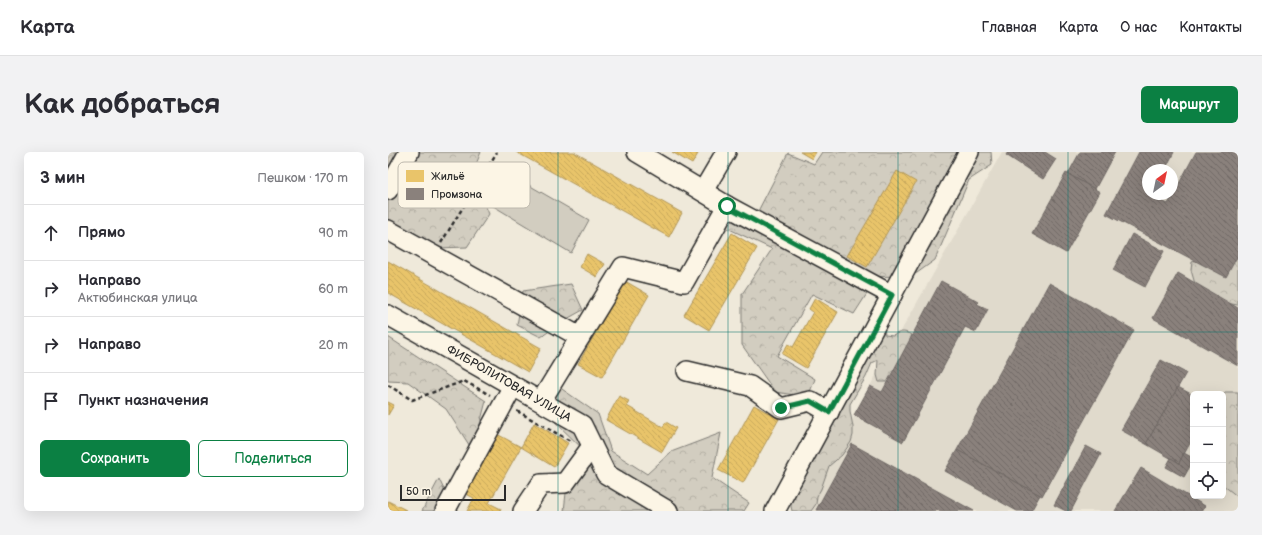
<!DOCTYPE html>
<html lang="ru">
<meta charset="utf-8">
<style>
:root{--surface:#fff;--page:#f2f2f3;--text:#2b2b33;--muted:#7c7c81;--line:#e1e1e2;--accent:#0b8043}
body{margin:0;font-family:"Balsamiq Sans",sans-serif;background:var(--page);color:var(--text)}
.controls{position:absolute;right:12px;bottom:12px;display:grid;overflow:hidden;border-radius:6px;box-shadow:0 4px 16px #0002}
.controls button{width:36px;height:36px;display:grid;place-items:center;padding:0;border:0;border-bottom:1px solid var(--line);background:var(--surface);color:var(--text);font:20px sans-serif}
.compass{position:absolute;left:754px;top:12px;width:36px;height:36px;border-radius:50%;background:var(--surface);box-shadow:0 4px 16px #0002;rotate:33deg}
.scale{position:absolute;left:12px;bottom:10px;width:106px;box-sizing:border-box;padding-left:4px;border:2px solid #2b2b2b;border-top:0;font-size:11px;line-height:14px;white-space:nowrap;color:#2b2b2b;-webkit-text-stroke:3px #fcf5e5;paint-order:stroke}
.stop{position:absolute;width:12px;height:12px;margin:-9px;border:3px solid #0b8043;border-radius:50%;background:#fff}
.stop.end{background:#0b8043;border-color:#fff;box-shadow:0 1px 4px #0008}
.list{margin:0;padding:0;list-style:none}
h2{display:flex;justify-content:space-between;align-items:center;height:52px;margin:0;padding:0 16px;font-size:17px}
h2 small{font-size:13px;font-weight:400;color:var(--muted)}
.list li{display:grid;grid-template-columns:26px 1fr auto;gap:12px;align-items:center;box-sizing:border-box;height:56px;padding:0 16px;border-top:1px solid var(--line)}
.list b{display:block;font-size:15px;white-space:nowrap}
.list p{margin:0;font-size:13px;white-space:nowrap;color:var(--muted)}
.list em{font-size:13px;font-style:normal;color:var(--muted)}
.actions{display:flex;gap:8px;padding:12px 16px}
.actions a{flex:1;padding:9px 0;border:1px solid var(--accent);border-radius:6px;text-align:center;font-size:14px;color:var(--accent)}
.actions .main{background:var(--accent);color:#fff}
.icon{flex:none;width:22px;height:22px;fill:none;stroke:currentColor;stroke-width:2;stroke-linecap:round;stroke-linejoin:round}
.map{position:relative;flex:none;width:850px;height:359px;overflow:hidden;border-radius:6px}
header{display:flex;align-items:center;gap:24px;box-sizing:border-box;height:56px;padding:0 20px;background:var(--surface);border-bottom:1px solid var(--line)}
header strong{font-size:19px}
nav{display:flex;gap:22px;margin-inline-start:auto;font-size:14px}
.intro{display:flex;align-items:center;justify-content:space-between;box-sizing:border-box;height:96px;padding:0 24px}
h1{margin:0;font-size:28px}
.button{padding:10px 18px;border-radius:6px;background:var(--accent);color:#fff;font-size:14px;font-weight:700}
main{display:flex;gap:24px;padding:0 24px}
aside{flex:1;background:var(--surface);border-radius:6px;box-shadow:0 4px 16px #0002}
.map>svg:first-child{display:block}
.built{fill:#e0dacc;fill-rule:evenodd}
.green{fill:#d2cdc0;stroke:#7e7c76}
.forest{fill:url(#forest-crowns);stroke:#7e7c76}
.homes{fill:url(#homes-back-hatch);stroke:#b09657}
.industry{fill:url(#industry-back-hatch);stroke:#6e6764}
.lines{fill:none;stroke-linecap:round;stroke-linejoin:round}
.minor-casing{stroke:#2b2b2b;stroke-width:22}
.path{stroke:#2b2b2b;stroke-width:2.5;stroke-dasharray:4 3;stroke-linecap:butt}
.minor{stroke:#fcf5e5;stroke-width:19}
.route{stroke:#0b8043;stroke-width:5}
.grid{fill:none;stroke:#0f766e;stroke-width:1;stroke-opacity:0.55}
.labels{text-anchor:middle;stroke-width:4;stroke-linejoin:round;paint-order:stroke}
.street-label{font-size:12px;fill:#2b2b2b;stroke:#fcf5e5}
.key{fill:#fcf5e5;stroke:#bdb8ad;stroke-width:1}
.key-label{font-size:11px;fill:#2b2b2b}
</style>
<header>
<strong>Карта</strong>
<nav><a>Главная</a><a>Карта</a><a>О нас</a><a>Контакты</a></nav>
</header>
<div class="intro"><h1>Как добраться</h1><a class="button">Маршрут</a></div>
<main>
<aside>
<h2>3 мин<small>Пешком · 170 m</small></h2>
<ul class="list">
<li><svg class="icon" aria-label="ahead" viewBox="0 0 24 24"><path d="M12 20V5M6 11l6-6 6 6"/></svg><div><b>Прямо</b></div><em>90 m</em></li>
<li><svg class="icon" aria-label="right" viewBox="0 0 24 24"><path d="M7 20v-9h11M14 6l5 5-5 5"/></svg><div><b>Направо</b><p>Актюбинская улица</p></div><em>60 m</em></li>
<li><svg class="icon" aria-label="right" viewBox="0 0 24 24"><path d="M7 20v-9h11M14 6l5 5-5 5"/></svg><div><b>Направо</b></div><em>20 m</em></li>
<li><svg class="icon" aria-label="arrive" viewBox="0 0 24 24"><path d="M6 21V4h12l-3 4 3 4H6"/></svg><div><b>Пункт назначения</b></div></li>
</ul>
<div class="actions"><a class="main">Сохранить</a><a>Поделиться</a></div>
</aside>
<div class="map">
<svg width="850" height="359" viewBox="0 0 850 359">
<defs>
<pattern id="forest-crowns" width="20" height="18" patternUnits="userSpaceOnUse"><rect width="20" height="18" fill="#d2cdc0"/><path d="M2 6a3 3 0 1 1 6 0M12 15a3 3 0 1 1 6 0" fill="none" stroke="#b4b0a5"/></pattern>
<pattern id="homes-back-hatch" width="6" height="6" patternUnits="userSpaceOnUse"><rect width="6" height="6" fill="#e9c46a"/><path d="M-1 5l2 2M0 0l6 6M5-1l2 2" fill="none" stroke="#c8a95c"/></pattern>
<pattern id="industry-back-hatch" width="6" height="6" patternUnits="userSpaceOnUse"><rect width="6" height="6" fill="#8a817c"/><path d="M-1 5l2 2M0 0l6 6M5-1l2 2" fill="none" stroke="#716a66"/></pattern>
</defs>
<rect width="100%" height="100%" fill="#efe9da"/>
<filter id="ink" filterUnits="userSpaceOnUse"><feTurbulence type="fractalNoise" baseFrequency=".025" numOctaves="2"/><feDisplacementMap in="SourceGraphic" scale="8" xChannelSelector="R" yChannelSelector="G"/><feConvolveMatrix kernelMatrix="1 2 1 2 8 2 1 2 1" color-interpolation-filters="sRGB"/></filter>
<g filter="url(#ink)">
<path class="built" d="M 614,0 L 850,0 L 850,359 L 421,359 L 418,355 L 482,234 ZM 760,18 L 784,18 L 784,42 L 760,42 ZM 805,242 L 835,242 L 835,344 L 805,344 Z"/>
<polygon class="green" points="120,21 201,68 183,101 102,52"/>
<g class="forest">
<polygon points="0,0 93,0 84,22 101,62 79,95 19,97 0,67"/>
<polygon points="434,0 569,0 566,6 566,15 588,0 603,0 604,13 581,28 547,108 529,121 510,124 481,125 368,63 400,1 426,12"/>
<polygon points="344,59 482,137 466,162 424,142 389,204 427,227 420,245 387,240 354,193 354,142 384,97 337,75"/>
<polygon points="850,105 850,153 837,151 807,132 803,118 804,110 811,107 844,109"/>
<polygon points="183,132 195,158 177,168 153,185 129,173 135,139"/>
<path d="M 496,175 L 497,183 L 505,184 C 513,178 518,179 526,185 L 513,223 L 499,230 L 491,230 L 489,223 L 490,208 L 484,211 L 478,225 L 462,252 L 462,259 L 465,275 L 465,283 L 463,290 L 454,303 L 441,314 L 433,337 L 429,344 L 428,352 L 423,359 L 404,359 L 402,349 Z"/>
<polygon points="0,185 98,249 85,299 58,257 20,230 0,229"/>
<polygon points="171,235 210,262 223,299 259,322 283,300 333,281 324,326 361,351 356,359 176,359 178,341 204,306 159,262"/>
<polygon points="837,240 850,240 850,345 835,333 835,242"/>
<polygon points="51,327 59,344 60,359 34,359"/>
</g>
<g class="homes">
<polygon points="128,0 186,0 294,61 281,85"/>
<polygon points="284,0 311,0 304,12"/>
<polygon points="412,0 428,0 424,7"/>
<polygon points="509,19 528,30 479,115 459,104"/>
<polygon points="344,81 369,96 321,178 296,163"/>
<polygon points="199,102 217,112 209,125 192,115"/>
<polygon points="0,109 153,196 140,220 0,141"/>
<polygon points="237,129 261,143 214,225 190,212"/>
<polygon points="427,146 450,160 418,216 394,202 400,192 405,195 425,160 421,157"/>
<polygon points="231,244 241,249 239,254 275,275 278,270 288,276 274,300 218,268"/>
<polygon points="0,250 6,253 0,263"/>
<polygon points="366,253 391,267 355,331 330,318"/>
<polygon points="146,271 180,291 166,315 133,295"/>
<polygon points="107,281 133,295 101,351 113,357 112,359 79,359 86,346 74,340"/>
<polygon points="0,349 18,358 18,359 0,359"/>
</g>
<g class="industry">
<polygon points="620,0 657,0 668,7 655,27 618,3"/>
<polygon points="692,0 727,0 707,37 680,22"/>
<polygon points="751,0 786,0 777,18 760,18 760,42 764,42 763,44 780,52 808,0 850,0 850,103 838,125 718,62"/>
<polygon points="678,21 712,40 678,101 644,82"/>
<polygon points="744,82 776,99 757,135 725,118"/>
<polygon points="790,121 850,156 850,214 765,166"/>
<polygon points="553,129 591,150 589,152 600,157 588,180 577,175 515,290 466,263 482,234 494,240"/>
<polygon points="661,131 746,178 654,344 569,298"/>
<polygon points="773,208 798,221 758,292 733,278"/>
<polygon points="790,235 805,243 805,286 791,311 758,292"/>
<polygon points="464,292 586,359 428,358"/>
<polygon points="698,294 713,302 683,359 678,359 666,353"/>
<polygon points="569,298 652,343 643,359 629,359 557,319"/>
<polygon points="796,301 805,306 805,309 796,325 778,315 783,306 791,311"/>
<polygon points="753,316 817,354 814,359 727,359"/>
</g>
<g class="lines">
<defs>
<g id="minor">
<polyline points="0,38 21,0"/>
<polyline points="315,39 338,0"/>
<polyline points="339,54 504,143"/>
<polyline points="0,78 192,185"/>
<polyline points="0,163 194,273 218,322 280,359"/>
<polyline points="299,219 362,234 393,256 422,249 441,260"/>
<polyline points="153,249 235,115 296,130 339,54 249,0"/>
<polyline points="57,359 125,234"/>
<polyline points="135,359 153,332 177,331 204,294"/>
<polyline points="387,359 581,0"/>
</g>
</defs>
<use href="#minor" class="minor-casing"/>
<g class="path">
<polyline points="53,91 109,0"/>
<polyline points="0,233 24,248 76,229 102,243"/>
<polyline points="129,259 184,290"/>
</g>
<use href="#minor" class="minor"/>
</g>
</g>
<g class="lines" filter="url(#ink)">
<polyline class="route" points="339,54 504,143 441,260 422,249 393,256"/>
</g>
<path class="grid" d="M 170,0 L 170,359M 340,0 L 340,359M 510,0 L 510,359M 680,0 L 680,359M 0,180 L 850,180"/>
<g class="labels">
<g class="street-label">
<text transform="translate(121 231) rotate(30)" y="4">ФИБРОЛИТОВАЯ УЛИЦА</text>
</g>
</g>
<rect x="10" y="10" width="132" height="46" rx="6" class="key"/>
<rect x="18" y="18" width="18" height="12" fill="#e9c46a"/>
<rect x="18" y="36" width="18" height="12" fill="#8a817c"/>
<g class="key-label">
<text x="43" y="28">Жильё</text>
<text x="43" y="46">Промзона</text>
</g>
</svg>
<div class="controls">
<button>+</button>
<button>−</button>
<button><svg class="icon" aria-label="locate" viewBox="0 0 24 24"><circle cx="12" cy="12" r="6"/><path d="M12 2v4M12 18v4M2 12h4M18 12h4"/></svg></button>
</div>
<svg class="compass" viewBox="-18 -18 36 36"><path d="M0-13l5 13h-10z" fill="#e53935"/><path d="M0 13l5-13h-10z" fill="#7c7c81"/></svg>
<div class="scale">50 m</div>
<div class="stop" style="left:339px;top:54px"></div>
<div class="stop end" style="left:393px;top:256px"></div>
</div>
</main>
